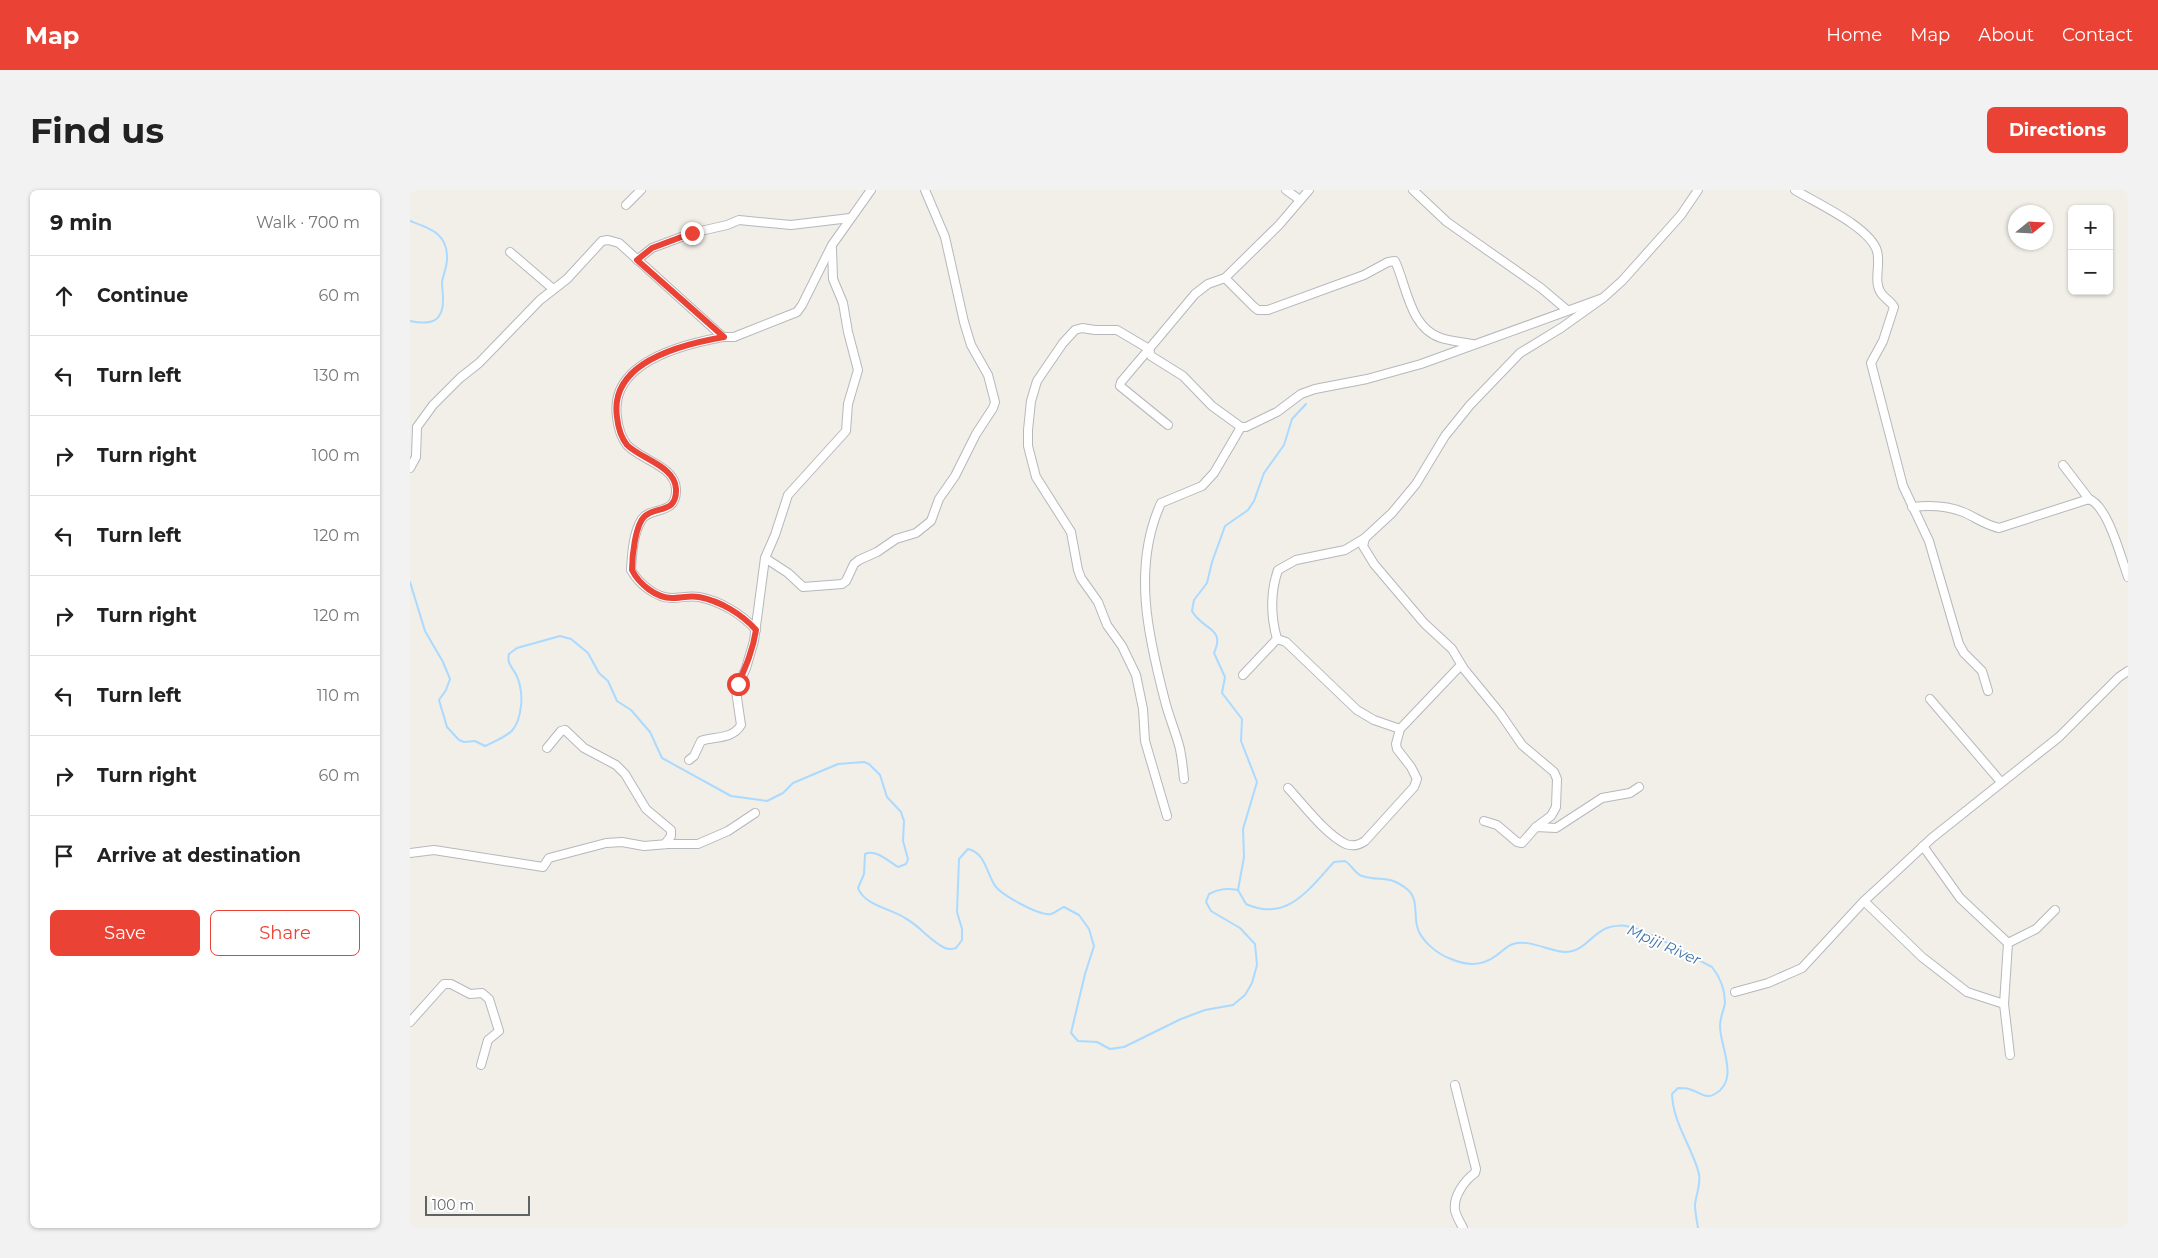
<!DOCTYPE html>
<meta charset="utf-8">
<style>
:root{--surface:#fff;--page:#f2f2f2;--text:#222;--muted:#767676;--line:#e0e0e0;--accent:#ea4335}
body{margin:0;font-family:Montserrat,sans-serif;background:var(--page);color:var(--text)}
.controls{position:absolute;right:15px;top:15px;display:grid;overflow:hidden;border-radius:8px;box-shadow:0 1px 4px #0004}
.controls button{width:45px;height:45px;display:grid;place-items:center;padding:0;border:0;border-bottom:1px solid var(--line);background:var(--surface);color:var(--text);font:25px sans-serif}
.compass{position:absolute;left:1598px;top:15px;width:45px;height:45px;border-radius:50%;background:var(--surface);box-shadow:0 1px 4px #0004;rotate:72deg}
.scale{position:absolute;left:15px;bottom:12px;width:105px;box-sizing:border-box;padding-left:5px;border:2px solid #5f6368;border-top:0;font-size:14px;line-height:18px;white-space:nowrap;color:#5f6368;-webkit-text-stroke:4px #fff;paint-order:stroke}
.stop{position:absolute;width:15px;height:15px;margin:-11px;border:4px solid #ea4335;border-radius:50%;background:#fff}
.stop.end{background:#ea4335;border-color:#fff;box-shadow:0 1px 5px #0008}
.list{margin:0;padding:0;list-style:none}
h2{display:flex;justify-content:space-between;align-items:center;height:65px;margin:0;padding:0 20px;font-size:21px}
h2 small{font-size:16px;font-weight:400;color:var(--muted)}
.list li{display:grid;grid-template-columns:32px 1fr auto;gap:15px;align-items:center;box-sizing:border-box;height:80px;padding:0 20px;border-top:1px solid var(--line)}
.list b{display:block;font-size:19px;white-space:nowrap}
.list em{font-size:16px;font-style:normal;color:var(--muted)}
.actions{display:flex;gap:10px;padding:15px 20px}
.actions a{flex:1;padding:11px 0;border:1px solid var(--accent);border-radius:8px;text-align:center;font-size:18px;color:var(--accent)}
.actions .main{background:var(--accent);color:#fff}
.icon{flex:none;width:28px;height:28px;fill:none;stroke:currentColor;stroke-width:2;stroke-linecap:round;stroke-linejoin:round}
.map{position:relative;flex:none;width:1718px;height:1038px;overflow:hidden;border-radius:8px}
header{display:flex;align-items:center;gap:30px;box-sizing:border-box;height:70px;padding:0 25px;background:var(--accent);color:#fff}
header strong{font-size:24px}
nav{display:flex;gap:28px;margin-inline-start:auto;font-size:18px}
.intro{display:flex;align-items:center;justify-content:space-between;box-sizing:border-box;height:120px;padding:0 30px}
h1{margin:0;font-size:35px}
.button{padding:12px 22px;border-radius:8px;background:var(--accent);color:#fff;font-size:18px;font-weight:700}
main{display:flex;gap:30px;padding:0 30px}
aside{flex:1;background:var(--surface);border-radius:8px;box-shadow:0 1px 4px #0004}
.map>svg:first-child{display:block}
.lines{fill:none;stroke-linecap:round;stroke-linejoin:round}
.stream{stroke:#aadaff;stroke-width:2}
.street-casing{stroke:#b5b8bc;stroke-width:10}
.street{stroke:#fff;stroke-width:8}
.route{stroke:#ea4335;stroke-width:6}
.labels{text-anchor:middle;stroke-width:4;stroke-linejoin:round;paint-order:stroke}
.water-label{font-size:15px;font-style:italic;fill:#4174aa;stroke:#fff}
</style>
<header>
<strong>Map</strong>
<nav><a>Home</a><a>Map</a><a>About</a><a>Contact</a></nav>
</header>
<div class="intro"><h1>Find us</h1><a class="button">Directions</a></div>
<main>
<aside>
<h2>9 min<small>Walk · 700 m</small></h2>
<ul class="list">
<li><svg class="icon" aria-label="ahead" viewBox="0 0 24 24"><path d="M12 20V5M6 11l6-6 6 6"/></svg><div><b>Continue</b></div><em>60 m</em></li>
<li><svg class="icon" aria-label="left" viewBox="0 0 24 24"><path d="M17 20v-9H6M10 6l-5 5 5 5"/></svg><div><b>Turn left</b></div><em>130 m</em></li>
<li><svg class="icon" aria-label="right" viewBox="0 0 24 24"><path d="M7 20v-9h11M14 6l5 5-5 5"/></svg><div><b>Turn right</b></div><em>100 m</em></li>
<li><svg class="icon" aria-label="left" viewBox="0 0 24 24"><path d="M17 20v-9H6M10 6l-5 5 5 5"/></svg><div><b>Turn left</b></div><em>120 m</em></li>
<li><svg class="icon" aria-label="right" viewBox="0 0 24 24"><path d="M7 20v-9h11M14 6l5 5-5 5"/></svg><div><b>Turn right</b></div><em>120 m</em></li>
<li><svg class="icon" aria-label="left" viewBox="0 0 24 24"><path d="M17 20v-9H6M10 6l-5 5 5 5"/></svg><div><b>Turn left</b></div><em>110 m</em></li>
<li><svg class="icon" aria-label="right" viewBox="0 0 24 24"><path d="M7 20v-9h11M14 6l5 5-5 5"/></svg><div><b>Turn right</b></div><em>60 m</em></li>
<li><svg class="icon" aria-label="arrive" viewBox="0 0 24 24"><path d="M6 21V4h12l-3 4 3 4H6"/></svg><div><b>Arrive at destination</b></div></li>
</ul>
<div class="actions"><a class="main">Save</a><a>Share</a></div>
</aside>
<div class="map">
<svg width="1718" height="1038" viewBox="0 0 1718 1038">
<rect width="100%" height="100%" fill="#f1efe8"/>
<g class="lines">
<g class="stream">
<path d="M 0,31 C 19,38 38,43 37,69 C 37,77 33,85 32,92 C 32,97 33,103 33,108 C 34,133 20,135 0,131"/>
<path d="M 0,392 L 15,441 L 33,472 L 40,489 L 36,500 L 29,510 L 37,537 L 49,550 L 54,552 L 65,551 L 75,556 C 98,545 108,543 111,516 C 112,508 111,496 108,489 C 105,479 96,475 99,464 L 107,458 L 150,446 L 161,449 L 178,463 L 189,483 L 198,491 L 207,511 L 221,520 L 240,542 L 252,568 L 321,606 L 357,611 L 373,603 L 383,593 L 428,574 L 454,572 L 459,574 L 470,585 L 477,607 L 491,622 L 494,631 L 493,651 L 498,669 L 496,674 L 488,677 C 478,671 466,659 455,664 L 454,684 L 448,698 C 455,716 480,718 495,728 C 510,736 520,751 535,758 C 540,760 542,759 546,758 L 552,750 L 552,739 L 547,722 L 549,669 L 558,659 C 575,663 576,681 584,694 C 589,704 629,726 641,724 C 645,723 649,719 654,717 L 669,725 L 679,739 L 684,756 L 675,784 L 661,843 L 668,851 L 687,852 L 700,859 L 714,857 L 771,829 L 795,820 L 823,815 L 835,805 L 842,793 L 847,775 L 845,754 L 830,738 L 801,721 L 796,712 L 799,704 C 809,699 816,698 828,700"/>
<path d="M 828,700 L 836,714 C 877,733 900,698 924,672 L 935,671 C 942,675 945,684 952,686 C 971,692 979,684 998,700 C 1008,709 1004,723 1007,736 C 1010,750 1027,764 1041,769 C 1057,776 1073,776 1087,765 C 1092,761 1097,756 1103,754 C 1120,749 1138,761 1155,762 C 1174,762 1181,744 1197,738 C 1202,736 1212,735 1216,736 C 1241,741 1278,765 1302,777 C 1310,787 1315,800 1315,813 C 1314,820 1310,827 1310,836 C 1310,857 1330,890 1305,904 C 1295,910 1288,901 1279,899 C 1276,898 1271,898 1268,898 L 1262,904 C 1263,934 1282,956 1289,984 C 1291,995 1286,1004 1285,1015 C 1285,1022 1287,1031 1288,1038"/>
<path d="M 828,700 L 834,667 L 833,639 L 847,592 L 831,551 L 832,529 L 812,503 L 815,487 L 804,463 C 816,437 792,440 782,421 L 784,410 L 797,393 L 802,372 L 815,336 L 838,320 L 844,311 L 854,283 L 874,255 L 882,229 L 896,214"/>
</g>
<defs>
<g id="street">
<polyline points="876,0 890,10"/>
<polyline points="899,0 869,35 815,88 798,94 785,104 739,159 741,166 773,186 802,216 831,237 836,237 867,222 891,204 905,199 957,189 1011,174 1193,108"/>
<polyline points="1003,0 1037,32 1131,98 1157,120"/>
<path d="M 1385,0 C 1406,13 1460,37 1467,61 C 1471,75 1463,91 1471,103 C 1475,109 1481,111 1484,117 L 1473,151 L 1461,173 L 1493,296 L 1519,351 L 1549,454 L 1554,463 L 1572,481 L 1578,501"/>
<polyline points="216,15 231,0"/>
<polyline points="100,62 142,98"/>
<polyline points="227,70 242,58 282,43 317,35 329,30 381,35 440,28"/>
<path d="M 815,88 L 844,117 L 848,120 L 858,120 L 954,85 L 978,72 L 985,71 C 997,97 1000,138 1031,148 C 1041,151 1052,152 1062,154"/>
<path d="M 313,147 C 274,154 199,172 207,227 C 208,237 210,246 217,255 C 231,270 265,276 266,299 C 267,326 241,316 232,329 C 223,343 222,364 221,380 C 229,394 246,408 262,408 C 271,408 280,405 289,407 C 310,411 332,424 346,440"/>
<polyline points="1653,275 1679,309"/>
<polyline points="0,278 6,267 7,237 23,215 50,188 69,173 130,110 157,89 192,51 198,50 209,53 313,147 324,147 387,122 392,115 422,55 461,0"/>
<path d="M 1502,317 C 1519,315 1536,315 1553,322 C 1565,327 1575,335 1589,338 L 1679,309 C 1698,316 1711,368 1718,387"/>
<polyline points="955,348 953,356 964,374 1014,433 1042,459 1054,479 1090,523 1112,555 1144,582 1147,589 1146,617 1141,626 1126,637"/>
<polyline points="355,368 378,383 393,397 432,394 436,391 444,374 449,370 467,362 486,349 506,343 521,331 529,309 545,286 566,244 583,218 585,212 578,185 561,155 554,132 535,47 515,0"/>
<polyline points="867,449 876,452 947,520 964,530 990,539"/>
<path d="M 833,485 L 867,449 C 861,427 860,403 868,380 L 886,370 L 935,360 L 955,348 L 982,323 L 1006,294 L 1035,246 L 1060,215 L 1110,163 L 1151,138 L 1193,108 L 1212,91 L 1271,25 L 1288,0"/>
<polyline points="1520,509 1591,592"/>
<polyline points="137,558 151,541 155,540 174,558 206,575 215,584 236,619 261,640 261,646 255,654"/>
<path d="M 279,570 L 284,566 L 291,551 C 304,546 322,550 331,535 L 326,501 L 336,478 L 344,451 L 355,368 L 365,345 L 378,305 L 436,241 L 438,214 L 448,180 L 438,142 L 433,113 L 423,89 L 422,59"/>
<path d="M 774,589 C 773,579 772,569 770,559 C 766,543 759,527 755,511 C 738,446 722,377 751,313 L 792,296 L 804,283 L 831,237"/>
<path d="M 878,598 C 893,614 916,645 936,654 C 943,657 949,655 955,651 L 1004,597 L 1007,589 L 1001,577 L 987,559 L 986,554 L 990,539 L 1051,475"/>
<polyline points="757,626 735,551 733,519 726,485 712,456 697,435 688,412 671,388 668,380 661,342 626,287 618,256 618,240 621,211 627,191 653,153 665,140 672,138 685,140 707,140 739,159 711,192 710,196 758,235"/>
<polyline points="1074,631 1087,635 1107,652 1112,653 1126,637 1146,638 1192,608 1220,603 1229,597"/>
<polyline points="1513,656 1550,708 1598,753"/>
<polyline points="0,663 24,660 133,677 139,668 196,653 212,652 234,656 258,654 288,654 318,641 345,623"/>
<polyline points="1454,711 1512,767 1557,802 1594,814"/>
<polyline points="1325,802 1358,793 1392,778 1454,711 1478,689 1522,648 1649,547 1709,487 1718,481"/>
<polyline points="0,832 34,794 41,794 60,804 72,803 79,809 89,841 78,850 71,875"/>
<polyline points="1600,865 1594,814 1598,753 1626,739 1645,720"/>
<path d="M 1045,895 L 1066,979 L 1065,983 C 1055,990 1043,1006 1045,1020 C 1046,1026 1050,1032 1053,1038"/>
</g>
</defs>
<use href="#street" class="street-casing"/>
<use href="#street" class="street"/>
</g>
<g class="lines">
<path class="route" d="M 282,43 L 242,58 L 227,70 L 314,147 C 273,154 199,172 207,227 C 208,237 210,246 217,255 C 231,269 265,276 266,299 C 267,324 246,316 235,326 C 225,334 222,368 222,380 C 229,394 246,408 262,408 C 271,408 280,405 289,407 C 310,411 332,424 346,440 C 343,460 336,476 328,494"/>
</g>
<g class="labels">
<g class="water-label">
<text transform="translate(1254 755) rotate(24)" y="5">Mpiji River</text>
</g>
</g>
</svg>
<div class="controls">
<button>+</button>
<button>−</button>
</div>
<svg class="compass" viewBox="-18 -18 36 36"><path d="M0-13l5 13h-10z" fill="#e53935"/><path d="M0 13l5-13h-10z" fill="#767676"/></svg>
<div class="scale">100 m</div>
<div class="stop" style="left:328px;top:494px"></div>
<div class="stop end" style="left:282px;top:43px"></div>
</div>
</main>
